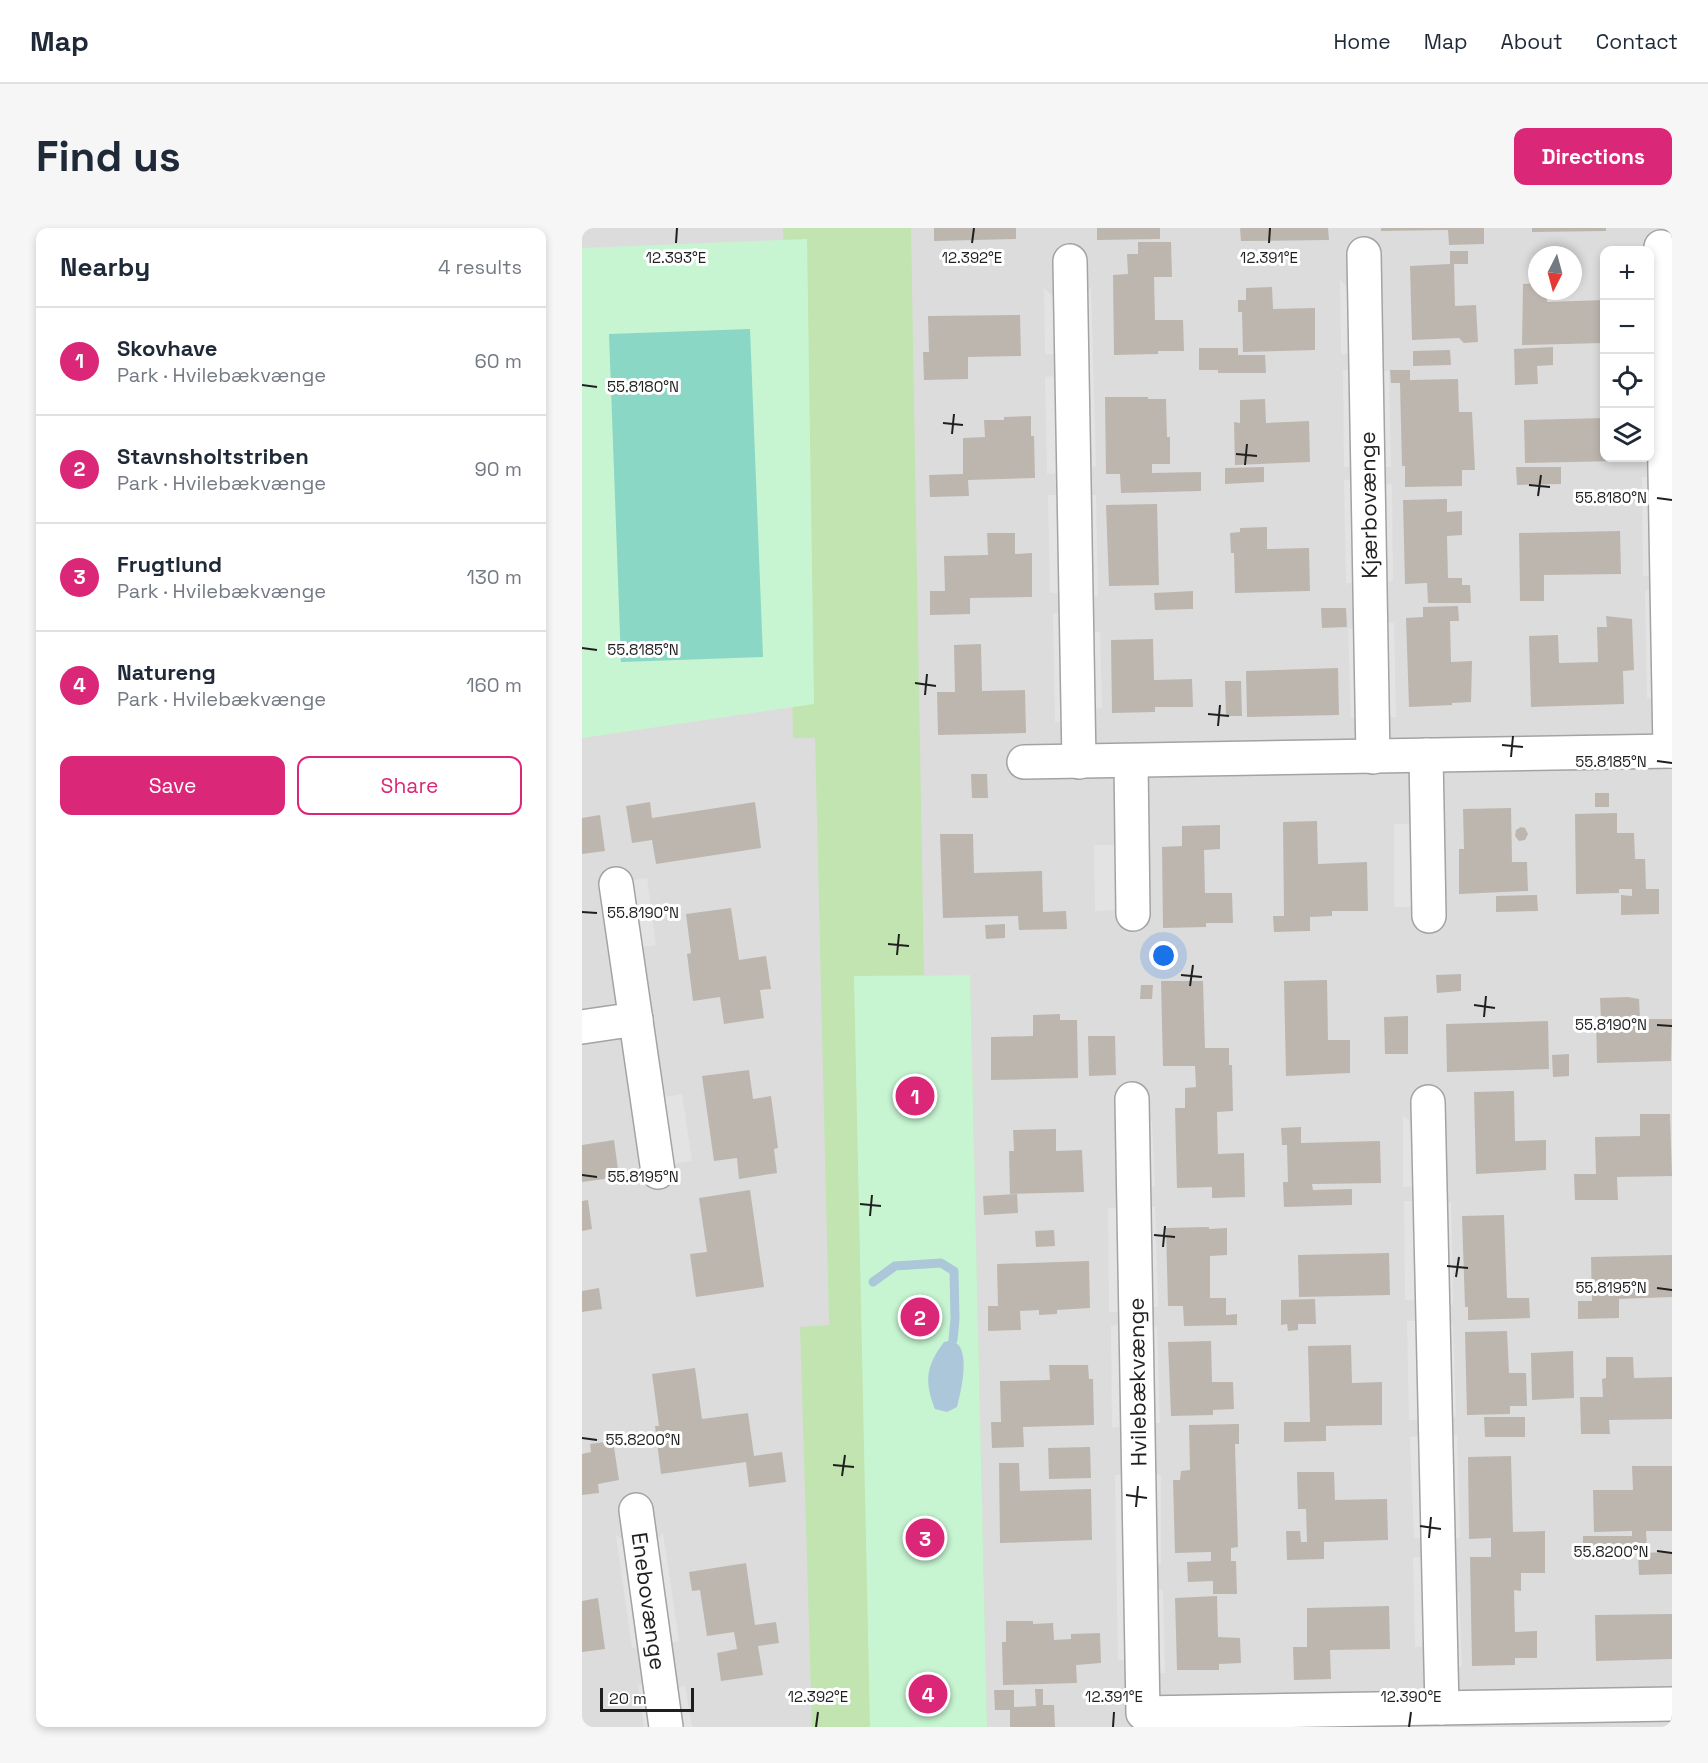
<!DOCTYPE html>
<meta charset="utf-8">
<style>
:root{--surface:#fff;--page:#f6f6f7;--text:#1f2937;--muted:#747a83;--line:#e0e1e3;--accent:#db2777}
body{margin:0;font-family:"Space Grotesk",sans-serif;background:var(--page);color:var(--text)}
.controls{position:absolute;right:18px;top:18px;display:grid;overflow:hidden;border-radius:12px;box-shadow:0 3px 9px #0003}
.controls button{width:54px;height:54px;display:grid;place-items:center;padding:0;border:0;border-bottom:2px solid var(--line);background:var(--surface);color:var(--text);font:30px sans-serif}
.compass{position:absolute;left:946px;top:18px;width:54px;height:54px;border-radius:50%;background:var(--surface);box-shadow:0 3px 9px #0003;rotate:186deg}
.scale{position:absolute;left:18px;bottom:15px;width:94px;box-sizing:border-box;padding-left:6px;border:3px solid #1f1f1f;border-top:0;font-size:16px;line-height:21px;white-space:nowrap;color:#1f1f1f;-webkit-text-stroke:4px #fff;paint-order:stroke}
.you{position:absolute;left:582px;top:728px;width:21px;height:21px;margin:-15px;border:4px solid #fff;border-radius:50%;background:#1a73e8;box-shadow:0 0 0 9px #1a73e833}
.badge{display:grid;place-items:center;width:39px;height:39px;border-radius:50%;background:var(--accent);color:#fff;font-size:20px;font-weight:700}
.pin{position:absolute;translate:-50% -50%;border:3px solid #fff;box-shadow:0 2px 6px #0006}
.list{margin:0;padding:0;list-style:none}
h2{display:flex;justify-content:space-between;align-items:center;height:78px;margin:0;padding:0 24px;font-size:26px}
h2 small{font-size:20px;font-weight:400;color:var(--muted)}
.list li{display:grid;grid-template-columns:39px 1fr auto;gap:18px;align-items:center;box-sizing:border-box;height:108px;padding:0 24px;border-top:2px solid var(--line)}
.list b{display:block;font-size:22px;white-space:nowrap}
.list p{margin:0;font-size:20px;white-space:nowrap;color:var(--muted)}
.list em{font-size:20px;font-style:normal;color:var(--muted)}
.actions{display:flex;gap:12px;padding:18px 24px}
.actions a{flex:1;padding:14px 0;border:2px solid var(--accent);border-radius:12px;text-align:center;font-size:21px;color:var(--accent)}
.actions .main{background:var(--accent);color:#fff}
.icon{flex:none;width:33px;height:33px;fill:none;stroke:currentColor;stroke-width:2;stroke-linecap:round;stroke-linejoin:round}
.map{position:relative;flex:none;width:1090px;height:1499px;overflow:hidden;border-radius:12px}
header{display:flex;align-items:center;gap:36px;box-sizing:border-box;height:84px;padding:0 30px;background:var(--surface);border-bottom:2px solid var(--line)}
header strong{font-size:28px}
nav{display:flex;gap:33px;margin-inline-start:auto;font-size:21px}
.intro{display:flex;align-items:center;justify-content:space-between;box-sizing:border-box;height:144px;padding:0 36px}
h1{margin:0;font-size:42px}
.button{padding:15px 27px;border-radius:12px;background:var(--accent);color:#fff;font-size:21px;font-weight:700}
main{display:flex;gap:36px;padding:0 36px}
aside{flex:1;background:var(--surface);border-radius:12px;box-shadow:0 3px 9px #0003}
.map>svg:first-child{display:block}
.residential{fill:#dddcdc;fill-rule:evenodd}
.grass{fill:#c2e4b1}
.park{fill:#c7f5d2}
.pitch{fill:#8bd7c5}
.parking{fill:#e3e3e3}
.water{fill:#abc7d9}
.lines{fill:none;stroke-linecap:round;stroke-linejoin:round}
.stream{stroke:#abc7d9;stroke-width:9}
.building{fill:#bcb6af}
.minor-casing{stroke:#a3a3a3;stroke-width:36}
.minor{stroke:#fff;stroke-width:33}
.ticks{fill:none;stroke:#1f1f1f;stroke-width:2}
.labels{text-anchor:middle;stroke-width:6;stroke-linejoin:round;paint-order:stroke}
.street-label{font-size:22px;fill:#1f1f1f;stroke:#fff}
.ticks-label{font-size:15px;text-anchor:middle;fill:#1f1f1f;stroke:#fff;stroke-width:6;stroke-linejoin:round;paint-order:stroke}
</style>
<header>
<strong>Map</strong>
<nav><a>Home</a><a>Map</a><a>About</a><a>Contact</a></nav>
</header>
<div class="intro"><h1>Find us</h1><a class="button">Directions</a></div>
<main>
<aside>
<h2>Nearby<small>4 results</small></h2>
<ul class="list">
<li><span class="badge">1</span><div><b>Skovhave</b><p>Park · Hvilebækvænge</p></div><em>60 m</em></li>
<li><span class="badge">2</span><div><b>Stavnsholtstriben</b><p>Park · Hvilebækvænge</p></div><em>90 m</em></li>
<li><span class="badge">3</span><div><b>Frugtlund</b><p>Park · Hvilebækvænge</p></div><em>130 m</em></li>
<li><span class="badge">4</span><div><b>Natureng</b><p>Park · Hvilebækvænge</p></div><em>160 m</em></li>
</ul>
<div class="actions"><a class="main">Save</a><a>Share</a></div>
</aside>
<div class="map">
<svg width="1090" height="1499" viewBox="0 0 1090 1499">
<rect width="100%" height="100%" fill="#efede6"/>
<path class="residential" d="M 0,0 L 1090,0 L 1090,1499 L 0,1499 ZM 1023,22 L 1068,22 L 1068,230 L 1023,230 ZM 955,27 L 991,27 L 991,63 L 955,63 Z"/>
<polygon class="grass" points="201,0 329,0 342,747 388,747 405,1499 230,1499 218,1099 247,1097 233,510 211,510"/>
<g class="park">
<polygon points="225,11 232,476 0,510 0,20"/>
<polygon points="388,747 405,1499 288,1499 272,748"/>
</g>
<polygon class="pitch" points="168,101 181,429 39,434 27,106"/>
<g class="parking">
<polygon points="758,52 771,65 772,126 759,126"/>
<polygon points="509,59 514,239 500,240 497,70"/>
<polygon points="462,60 473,70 474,126 463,126"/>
<polygon points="761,142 773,142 774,238 762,239"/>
<polygon points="796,143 807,143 809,239 798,239"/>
<polygon points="475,148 478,245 465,246 463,149"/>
<polygon points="1071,248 1072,348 1061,348 1060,249"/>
<polygon points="773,251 776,355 764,355 762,252"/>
<polygon points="799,256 810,256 811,353 800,354"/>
<polygon points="466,267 478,267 480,365 468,365"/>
<polygon points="501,267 514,267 516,368 504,368"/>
<polygon points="1063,362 1073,362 1075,470 1065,470"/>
<polygon points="471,385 481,385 484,494 473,494"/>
<polygon points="801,394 812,395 814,489 804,489"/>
<polygon points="766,401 777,401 779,490 769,490"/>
<polygon points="505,404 518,404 520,480 507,480"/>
<rect x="812" y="596" width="22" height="83"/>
<polygon points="512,617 535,617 536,682 513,683"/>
<polygon points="65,650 74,717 54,720 46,653"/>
<polygon points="100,866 110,933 85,937 76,870"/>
<polygon points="821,887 832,898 833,959 821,959"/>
<polygon points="570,893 573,958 562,959 560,903"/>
<polygon points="822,973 833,973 835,1072 823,1072"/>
<polygon points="857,974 869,974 871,1077 859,1077"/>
<polygon points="562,979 573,979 576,1079 564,1079"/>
<polygon points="526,980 537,980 538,1084 527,1084"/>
<polygon points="825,1093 836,1093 838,1192 827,1192"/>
<polygon points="859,1095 871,1095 874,1189 862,1190"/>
<polygon points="540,1097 541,1199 530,1199 529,1098"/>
<polygon points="563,1099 575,1099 578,1195 566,1195"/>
<polygon points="875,1207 878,1310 865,1311 862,1208"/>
<polygon points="838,1208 842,1310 832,1310 828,1209"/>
<polygon points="533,1247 544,1247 547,1432 536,1432"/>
<polygon points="568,1247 579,1247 579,1336 569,1336"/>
<polygon points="81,1305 97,1413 86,1415 72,1316"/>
<polygon points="34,1307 48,1316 63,1418 50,1420"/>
<polygon points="831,1329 841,1329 843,1418 833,1419"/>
<polygon points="570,1362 581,1362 583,1445 573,1445"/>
<polygon points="865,1365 877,1365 880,1439 868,1439"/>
<polygon points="68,1455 74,1499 62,1499 56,1457"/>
<polygon points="103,1458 110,1499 98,1499 92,1460"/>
</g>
<path class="water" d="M 371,1112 C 373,1115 376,1116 378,1119 C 386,1133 379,1164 375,1179 L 365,1184 L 353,1181 C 342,1153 344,1138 362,1114 Z"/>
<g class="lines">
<polyline class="stream" points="291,1054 313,1038 359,1035 372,1043 373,1091 371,1112"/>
</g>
<g class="building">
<polygon points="352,0 434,0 434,11 352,13"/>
<polygon points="515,0 578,0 578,11 515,12"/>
<polygon points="658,0 746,0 747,12 659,13"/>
<polygon points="799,0 902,0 902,16 867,17 866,2 799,3"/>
<polygon points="950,0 1024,0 1024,3 950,4"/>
<polygon points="556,14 589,14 590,49 572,49 573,92 601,92 602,123 576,123 576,126 532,127 531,47 546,46 545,26 556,26"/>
<polygon points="868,23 886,23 886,36 872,36 873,78 894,77 896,114 882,115 877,110 830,112 828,38 868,36"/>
<polygon points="955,55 955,63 965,63 965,74 1023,72 1023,115 940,117 941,56"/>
<polygon points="690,59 691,81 733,80 733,122 661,124 660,84 656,84 656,72 664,72 664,60"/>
<polygon points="438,87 439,128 386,129 386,151 342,152 341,124 347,124 346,88"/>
<polygon points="971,119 971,137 955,138 956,156 933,157 932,121"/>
<polygon points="617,120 656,120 656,127 683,127 684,145 636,145 636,142 617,142"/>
<polygon points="868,122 869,137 831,138 831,123"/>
<polygon points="808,142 828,142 828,152 876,151 877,184 890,184 893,242 880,242 880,258 823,259 823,238 820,238 818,155 809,155"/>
<polygon points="523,169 566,169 566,171 584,171 585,209 588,209 588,236 570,236 570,245 619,244 619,263 539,265 538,246 524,246"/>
<polygon points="683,171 684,195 727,193 728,234 653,237 652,194 658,195 658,172"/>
<polygon points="449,188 449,208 452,208 453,250 386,252 387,268 348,269 347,247 381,246 381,210 403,209 402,192 422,192 422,189"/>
<polygon points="1023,190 1023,230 1036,230 1036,233 943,235 942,192"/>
<polygon points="682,239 682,254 643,256 643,240"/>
<polygon points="934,239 979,239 979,256 935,257"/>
<polygon points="865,271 865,284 880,283 880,307 865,308 866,350 880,350 880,357 888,357 889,375 846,375 845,355 823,356 821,272"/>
<polygon points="575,276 577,357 527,358 524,277"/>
<polygon points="685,299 685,321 727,320 728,363 653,365 652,325 649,325 648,305 658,304 658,300"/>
<polygon points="1038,303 1039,346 962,347 962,373 938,373 937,305"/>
<polygon points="405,305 433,305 433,326 450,325 450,369 388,370 388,386 348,387 348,363 363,363 362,328 406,327"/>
<polygon points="611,363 611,381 573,382 572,365"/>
<polygon points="876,378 877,393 868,393 869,434 890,433 889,474 870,475 870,477 827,479 824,390 841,389 841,379"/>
<polygon points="739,380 764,380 765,399 740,400"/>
<polygon points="1024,388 1050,391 1052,442 1041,443 1042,476 949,479 947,408 976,407 977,435 1016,434 1015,399 1025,399"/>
<polygon points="571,411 572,452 610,451 611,479 573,479 573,484 530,485 529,412"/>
<polygon points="399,416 400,463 443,462 444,505 356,507 355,464 373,464 372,417"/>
<polygon points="756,440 757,487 665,489 664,443"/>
<polygon points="643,453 659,453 660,488 644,488"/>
<polygon points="389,546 405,546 406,570 390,570"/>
<rect x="1013" y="565" width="14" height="14"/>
<polygon points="68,574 70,590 173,574 179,620 74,636 70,612 50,615 44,578"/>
<polygon points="929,580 930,634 945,634 946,663 877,666 877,621 882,621 881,581"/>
<polygon points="1035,585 1035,605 1052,605 1053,631 1063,631 1064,661 1077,661 1077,686 1039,687 1039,667 1050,668 1050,661 1037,661 1037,665 994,666 993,586"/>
<polygon points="18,587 23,623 0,626 0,590"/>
<polygon points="735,593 736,636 785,634 786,683 750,683 750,688 728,689 728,703 692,704 691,688 702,688 701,594"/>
<polygon points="638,597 638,621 622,622 623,665 650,665 651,695 624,695 624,699 581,700 580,619 600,618 600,598"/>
<polygon points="939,599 943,600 946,606 943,612 937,613 933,608 934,602"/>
<polygon points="358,606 391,606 392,645 460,643 461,684 484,683 485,701 437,702 436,688 361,690"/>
<polygon points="955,667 956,683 914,684 914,668"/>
<polygon points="149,680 157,732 184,728 189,761 178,762 182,790 142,796 138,769 111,773 105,726 109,725 104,686"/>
<polygon points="423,696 423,710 404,711 403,697"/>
<polygon points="879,746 879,763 855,765 854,747"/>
<polygon points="745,752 746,812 768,812 768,845 704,848 702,753"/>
<polygon points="579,753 621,753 623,820 647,820 647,837 650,837 651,883 635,884 636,926 662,925 663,969 630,970 630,959 595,960 593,880 603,880 603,860 614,859 613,838 581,838"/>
<polygon points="559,757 571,757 570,771 558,771"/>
<polygon points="1046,769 1057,771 1058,791 1090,791 1089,833 1015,835 1014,792 1019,792 1018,770"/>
<polygon points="478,786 478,792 495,792 496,850 409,852 409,809 451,808 451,787"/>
<polygon points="826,788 826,826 803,826 802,789"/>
<polygon points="966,793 967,841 865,844 864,796"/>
<polygon points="506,808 533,808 534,847 507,848"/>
<polygon points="987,826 987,848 971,849 970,827"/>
<polygon points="167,842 171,871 189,868 196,920 192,921 195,945 157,951 155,930 132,933 120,848"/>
<polygon points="932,863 933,913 964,912 964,942 894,946 892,864"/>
<polygon points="1058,886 1088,886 1090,948 1035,949 1036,972 993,972 992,946 1014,946 1013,909 1058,908"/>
<polygon points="719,899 719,915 798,913 799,955 730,956 731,962 770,961 770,977 702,979 701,954 706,954 705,917 700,917 699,900"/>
<polygon points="474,901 474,923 500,922 502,964 428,966 427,923 432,923 431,902"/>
<polygon points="32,912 37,949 0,954 0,917"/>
<polygon points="168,962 182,1059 114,1069 108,1026 125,1024 117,970"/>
<polygon points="435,966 436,985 402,987 401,968"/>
<polygon points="6,972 10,1001 0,1003 0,973"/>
<polygon points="922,987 925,1070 947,1070 948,1090 886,1092 886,1079 883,1079 880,988"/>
<polygon points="627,999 627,1001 645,1000 645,1027 628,1028 628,1070 644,1070 644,1087 655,1086 655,1097 602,1098 601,1078 586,1078 584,1000"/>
<polygon points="472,1002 473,1018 454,1019 453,1003"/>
<polygon points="807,1025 808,1067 717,1069 716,1027"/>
<polygon points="1090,1027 1090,1069 1037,1071 1037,1090 996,1091 996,1073 1010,1073 1009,1029"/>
<polygon points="507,1033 508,1080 475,1082 475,1086 457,1087 457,1082 438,1083 439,1102 406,1103 406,1078 416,1078 415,1036"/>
<polygon points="17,1060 20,1081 0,1084 0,1063"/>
<polygon points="733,1071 734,1096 716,1096 716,1102 706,1103 705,1096 699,1097 699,1072"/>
<polygon points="925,1103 927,1145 944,1145 945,1178 928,1178 928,1186 885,1187 883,1104"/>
<polygon points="629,1113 630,1154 651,1154 652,1181 631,1182 631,1187 589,1188 586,1114"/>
<polygon points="769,1117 770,1155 800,1154 800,1197 744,1198 744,1213 702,1214 702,1194 728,1194 726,1118"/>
<polygon points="991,1123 992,1170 950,1172 949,1125"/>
<polygon points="1024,1129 1051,1129 1052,1150 1090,1149 1090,1191 1027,1192 1028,1206 999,1206 998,1169 1021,1169 1020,1151 1024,1150"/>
<polygon points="467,1137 506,1137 507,1151 511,1151 512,1197 441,1199 442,1219 410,1220 409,1194 419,1194 418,1153 468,1152"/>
<polygon points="113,1140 120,1191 166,1185 172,1228 200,1224 204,1254 167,1259 164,1234 79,1246 73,1198 77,1198 70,1146"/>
<polygon points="902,1189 943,1189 943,1209 903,1209"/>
<polygon points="657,1196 657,1216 653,1216 656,1319 649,1320 649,1333 654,1333 655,1366 631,1366 631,1353 606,1354 605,1334 629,1333 629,1324 593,1325 591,1252 598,1252 599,1243 608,1242 607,1197"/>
<polygon points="31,1213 37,1252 16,1256 17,1265 0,1267 0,1226 9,1224 8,1216"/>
<polygon points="508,1219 509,1250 467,1251 466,1220"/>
<polygon points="929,1228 931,1304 963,1303 963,1345 939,1345 939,1363 932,1362 933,1404 955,1403 955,1430 933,1430 933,1437 890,1438 888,1329 909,1329 909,1310 887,1311 886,1229"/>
<polygon points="417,1235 437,1235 438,1263 509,1261 510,1312 418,1315"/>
<polygon points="1050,1238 1090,1238 1090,1303 1064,1303 1065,1322 1001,1324 1001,1308 1050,1308 1050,1303 1012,1304 1011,1262 1051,1262"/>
<polygon points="715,1244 752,1244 753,1272 805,1271 806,1312 742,1314 742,1331 705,1332 704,1303 718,1303 719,1314 725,1314 724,1281 716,1281"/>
<polygon points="1090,1324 1090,1346 1057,1347 1056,1325"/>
<polygon points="164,1335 173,1397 194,1394 197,1415 176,1418 181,1447 139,1453 135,1425 155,1421 152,1404 125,1408 118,1362 110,1363 107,1344"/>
<polygon points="635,1368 636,1409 658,1410 659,1435 637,1436 637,1442 595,1442 593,1370"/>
<polygon points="16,1370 23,1421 0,1424 0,1373"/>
<polygon points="807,1378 808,1421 748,1422 749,1451 712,1452 711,1419 725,1419 725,1380"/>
<polygon points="1090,1386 1090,1431 1014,1433 1013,1387"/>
<polygon points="424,1393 451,1393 451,1396 471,1395 472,1412 489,1411 489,1406 518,1405 519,1435 494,1437 495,1455 421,1457 420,1414 424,1414"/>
<polygon points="453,1461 461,1461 461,1477 472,1477 473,1499 428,1499 428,1482 413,1482 412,1462 432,1462 432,1479 454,1478"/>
</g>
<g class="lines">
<defs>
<g id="minor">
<polyline points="1079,19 1088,523"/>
<polyline points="782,26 791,529"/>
<polyline points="488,33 497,534"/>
<polyline points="844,527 847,688"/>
<polyline points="549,533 551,686"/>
<polyline points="442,534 1090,523"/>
<polyline points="34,656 76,944"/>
<polyline points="0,799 54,791"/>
<polyline points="550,871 561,1485 1090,1476"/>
<polyline points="846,874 860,1480"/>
<polyline points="54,1282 84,1499"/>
</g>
</defs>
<use href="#minor" class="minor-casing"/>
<use href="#minor" class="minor"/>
</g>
<path class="ticks" d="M 94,15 L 95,0M 390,15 L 392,0M 687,15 L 688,0M 0,157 L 15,159M 361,195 L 381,197M 370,206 L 372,186M 654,226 L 675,228M 663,237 L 665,216M 947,257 L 968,259M 956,268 L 959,247M 1075,270 L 1090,272M 0,420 L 15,422M 333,455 L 354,458M 343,467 L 345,446M 626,486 L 647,488M 636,498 L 638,477M 920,517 L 941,519M 929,529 L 931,508M 1075,533 L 1090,535M 0,684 L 15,685M 306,716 L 327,718M 315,727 L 317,706M 599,747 L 620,749M 608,758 L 611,737M 892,777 L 913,780M 902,789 L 904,768M 1075,797 L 1090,798M 0,947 L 15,949M 278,976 L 299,978M 288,988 L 290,967M 572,1007 L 593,1009M 581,1019 L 583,998M 865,1038 L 886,1040M 874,1049 L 877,1029M 1075,1060 L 1090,1062M 0,1210 L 15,1212M 251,1237 L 272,1239M 260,1248 L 263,1227M 544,1267 L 565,1270M 554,1279 L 556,1258M 838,1298 L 859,1301M 847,1310 L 849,1289M 1075,1323 L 1090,1325M 234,1499 L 236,1484M 531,1499 L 532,1484M 827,1499 L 829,1484"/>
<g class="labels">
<g class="street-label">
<text transform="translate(786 277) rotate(-91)" y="8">Kjærbovænge</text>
<text transform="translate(555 1154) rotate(-91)" y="8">Hvilebækvænge</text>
<text transform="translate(67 1373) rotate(82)" y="8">Enebovænge</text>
</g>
</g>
<g class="ticks-label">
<text x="94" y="35">12.393°E</text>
<text x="390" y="35">12.392°E</text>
<text x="687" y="35">12.391°E</text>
<text x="61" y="164">55.8180°N</text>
<text x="1029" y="275">55.8180°N</text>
<text x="61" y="427">55.8185°N</text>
<text x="1029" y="539">55.8185°N</text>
<text x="61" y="690">55.8190°N</text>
<text x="1029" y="802">55.8190°N</text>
<text x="61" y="954">55.8195°N</text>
<text x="1029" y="1065">55.8195°N</text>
<text x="61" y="1217">55.8200°N</text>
<text x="1029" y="1329">55.8200°N</text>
<text x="236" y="1474">12.392°E</text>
<text x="532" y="1474">12.391°E</text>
<text x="829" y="1474">12.390°E</text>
</g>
</svg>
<div class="controls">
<button>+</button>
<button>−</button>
<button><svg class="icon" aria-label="locate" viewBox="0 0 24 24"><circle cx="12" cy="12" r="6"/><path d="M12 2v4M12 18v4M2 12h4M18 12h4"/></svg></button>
<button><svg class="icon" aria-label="layers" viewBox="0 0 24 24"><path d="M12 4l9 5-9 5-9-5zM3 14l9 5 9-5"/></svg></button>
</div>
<svg class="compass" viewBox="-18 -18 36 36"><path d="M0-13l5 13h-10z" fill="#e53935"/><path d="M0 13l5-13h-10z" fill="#747a83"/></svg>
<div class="scale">20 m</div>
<div class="you"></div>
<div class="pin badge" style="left:333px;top:868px">1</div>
<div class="pin badge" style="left:338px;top:1089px">2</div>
<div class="pin badge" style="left:343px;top:1310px">3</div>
<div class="pin badge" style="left:346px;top:1466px">4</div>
</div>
</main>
